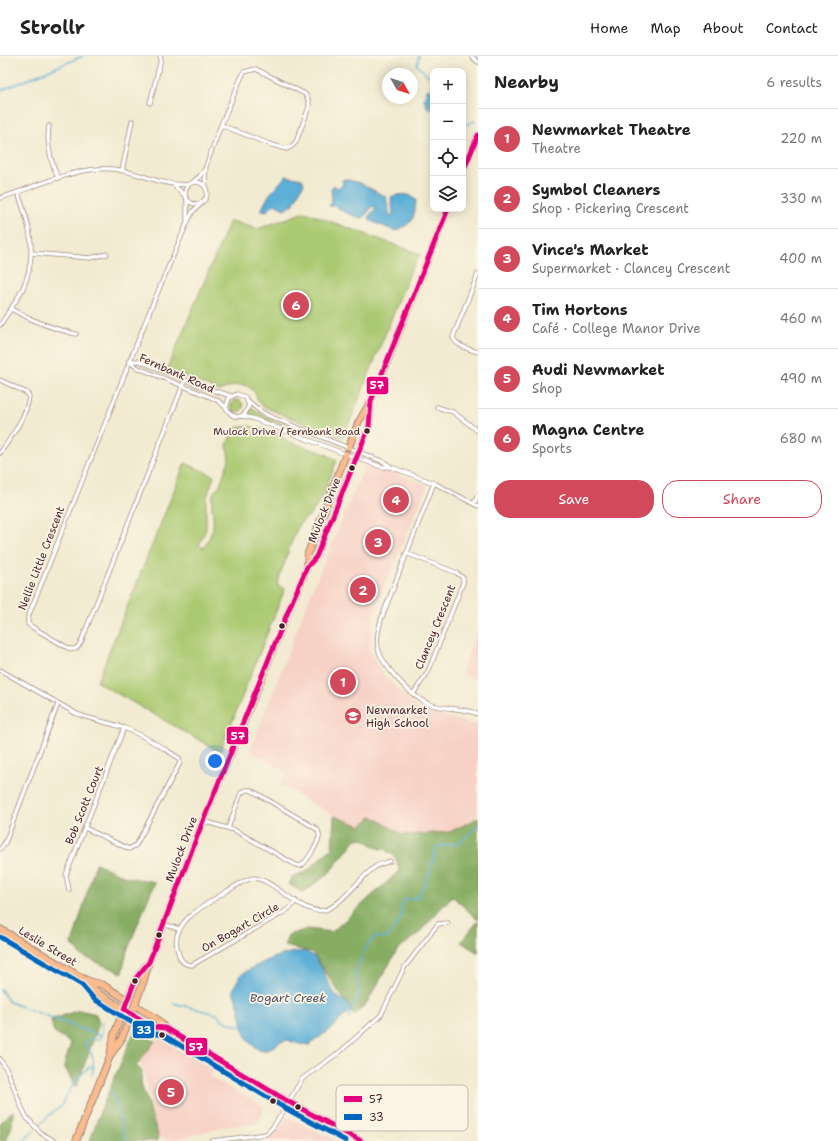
<!DOCTYPE html>
<meta charset="utf-8">
<style>
:root{--surface:#fff;--page:#f6f6f6;--text:#222;--muted:#767676;--line:#e0e0e0;--accent:#d1495b}
body{margin:0;font-family:"Shantell Sans",sans-serif;background:var(--page);color:var(--text)}
.controls{position:absolute;right:12px;top:12px;display:grid;overflow:hidden;border-radius:8px;box-shadow:0 2px 10px #0003}
.controls button{width:36px;height:36px;display:grid;place-items:center;padding:0;border:0;border-bottom:1px solid var(--line);background:var(--surface);color:var(--text);font:20px sans-serif}
.compass{position:absolute;left:382px;top:12px;width:36px;height:36px;border-radius:50%;background:var(--surface);box-shadow:0 2px 10px #0003;rotate:129deg}
.you{position:absolute;left:215px;top:705px;width:14px;height:14px;margin:-10px;border:3px solid #fff;border-radius:50%;background:#1a73e8;box-shadow:0 0 0 6px #1a73e833}
.badge{display:grid;place-items:center;width:26px;height:26px;border-radius:50%;background:var(--accent);color:#fff;font-size:13px;font-weight:700}
.pin{position:absolute;translate:-50% -50%;border:2px solid #fff;box-shadow:0 1px 4px #0006}
.list{margin:0;padding:0;list-style:none}
h2{display:flex;justify-content:space-between;align-items:center;height:52px;margin:0;padding:0 16px;font-size:17px}
h2 small{font-size:13px;font-weight:400;color:var(--muted)}
.list li{display:grid;grid-template-columns:26px 1fr auto;gap:12px;align-items:center;box-sizing:border-box;height:60px;padding:0 16px;border-top:1px solid var(--line)}
.list b{display:block;font-size:15px;white-space:nowrap}
.list p{margin:0;font-size:13px;white-space:nowrap;color:var(--muted)}
.list em{font-size:13px;font-style:normal;color:var(--muted)}
.actions{display:flex;gap:8px;padding:12px 16px}
.actions a{flex:1;padding:9px 0;border:1px solid var(--accent);border-radius:16px;text-align:center;font-size:14px;color:var(--accent)}
.actions .main{background:var(--accent);color:#fff}
.icon{flex:none;width:22px;height:22px;fill:none;stroke:currentColor;stroke-width:2;stroke-linecap:round;stroke-linejoin:round}
.map{position:relative;flex:none;width:478px;height:1085px;overflow:hidden}
header{display:flex;align-items:center;gap:24px;box-sizing:border-box;height:56px;padding:0 20px;background:var(--surface);border-bottom:1px solid var(--line)}
header strong{font-size:19px}
nav{display:flex;gap:22px;margin-inline-start:auto;font-size:14px}
main{display:flex}
aside{flex:1;background:var(--surface)}
.map>svg:first-child{display:block}
.built{fill:#f7d1c6}
.green{fill:#aac971;stroke:#7a744e}
.forest{fill:#87ad63;stroke:#686647}
.water{fill:#5bafd7;stroke:#526781}
.lines{fill:none;stroke-linecap:round;stroke-linejoin:round}
.stream{stroke:#5bafd7;stroke-width:1.5}
.street-casing{stroke:#9e857e;stroke-width:5}
.primary-casing{stroke:#9e857e;stroke-width:8}
.street{stroke:#fff;stroke-width:3.5}
.primary{stroke:#fbbb8c;stroke-width:6}
.bus-1-casing{stroke:#fcf5e5;stroke-width:8}
.bus-2-casing{stroke:#fcf5e5;stroke-width:8}
.bus-1{stroke:#e5007d;stroke-width:5}
.bus-2{stroke:#0065bd;stroke-width:5}
.bus-dot{fill:#4a1f2b;stroke:#fcf5e5;stroke-width:1.5}
.labels{text-anchor:middle;stroke-width:3.5;stroke-linejoin:round;paint-order:stroke}
.bus-label{font-size:10px;fill:#4a1f2b;stroke:#fcf5e5;text-anchor:end}
.street-label{font-size:11px;fill:#4a1f2b;stroke:#fcf5e5}
.poi-label{font-size:11px;fill:#4a1f2b;stroke:#fcf5e5;text-anchor:start}
.water-label{font-size:12px;font-style:italic;fill:#505167;stroke:#fcf5e5}
.key{fill:#fcf5e5;stroke:#c7b5ad;stroke-width:1}
.key-label{font-size:11px;fill:#4a1f2b}
.line-badge{stroke:#fcf5e5;stroke-width:1.5}
.badge-label{font-size:11px;text-anchor:middle;font-weight:bold;fill:#fff}
</style>
<header>
<strong>Strollr</strong>
<nav><a>Home</a><a>Map</a><a>About</a><a>Contact</a></nav>
</header>
<main>
<div class="map">
<svg width="478" height="1085" viewBox="0 0 478 1085">
<rect width="100%" height="100%" fill="#fcf5e5"/>
<filter id="ink" filterUnits="userSpaceOnUse"><feTurbulence type="fractalNoise" baseFrequency=".025" numOctaves="2"/><feDisplacementMap in="SourceGraphic" scale="8" xChannelSelector="R" yChannelSelector="G"/><feConvolveMatrix kernelMatrix="1 2 1 2 8 2 1 2 1" color-interpolation-filters="sRGB"/></filter>
<filter id="wash" filterUnits="userSpaceOnUse"><feTurbulence type="fractalNoise" baseFrequency=".012" numOctaves="4" result="noise"/><feDisplacementMap in="SourceGraphic" scale="16" xChannelSelector="R" yChannelSelector="G"/><feGaussianBlur stdDeviation="0.9" result="paint"/><feColorMatrix in="noise" values="0 0 0 0 0 0 0 0 0 0 0 0 0 0 0 0 0 1.4 0 .05"/><feComposite in="paint" operator="in"/></filter>
<g filter="url(#wash)">
<rect width="100%" height="100%" fill="#f2ebd1"/>
<g class="built">
<polygon points="366,407 428,429 373,557 369,594 385,621 420,655 478,669 478,762 450,776 403,779 372,760 362,770 334,760 280,729 287,716 250,695 313,532"/>
<polygon points="478,573 478,625 461,618"/>
<polygon points="159,980 214,1013 210,1021 263,1050 263,1057 256,1068 223,1071 170,1085 159,1081 152,1056 144,1013 138,1006"/>
<polygon points="287,1061 339,1085 265,1085 270,1084"/>
</g>
<g class="green">
<path d="M 305,156 L 420,198 L 411,214 L 344,380 L 342,381 C 315,373 289,361 262,350 C 258,347 258,343 256,339 C 247,323 233,329 219,335 L 167,313 L 230,165 L 232,165 L 257,173 Z"/>
<circle cx="237" cy="350" r="6"/>
<polygon points="251,351 263,359 296,372 295,373 248,359"/>
<path d="M 250,370 L 278,379 L 290,386 L 326,398 L 337,404 L 321,444 L 311,458 L 299,468 L 290,490 L 277,529 L 285,533 L 220,696 L 97,626 L 185,407 L 214,420 L 206,444 L 206,473 L 199,489 L 204,492 C 207,486 212,477 213,471 C 215,459 206,439 219,431 L 229,404 L 227,389 L 234,372 Z"/>
</g>
<g class="forest">
<polygon points="334,760 361,770 372,760 403,779 450,776 478,762 478,864 452,840 417,879 398,893 366,948 354,959 312,896 284,890 288,879 308,873 332,876 399,815 396,802 384,792 379,793 363,783 356,783 329,817 303,837 289,828 293,820 306,816 332,792"/>
<polygon points="96,807 126,821 155,826 127,895 122,917 80,899 72,888"/>
<polygon points="478,865 478,897 461,886"/>
<polygon points="79,954 96,958 99,968 76,1032 64,1010 71,987 54,977 51,964"/>
<polygon points="134,976 155,985 136,1010 142,1015 141,1027 158,1079 157,1085 90,1085 100,1056"/>
<polygon points="13,1055 12,1070 7,1082 7,1085 0,1085 0,1066"/>
</g>
<g class="water">
<polygon points="431,33 433,33 433,54 427,51 424,43 427,34"/>
<polygon points="286,120 302,123 304,127 293,149 284,153 274,148 267,155 261,154 269,139"/>
<path d="M 344,123 L 360,127 L 386,141 L 390,160 L 393,158 L 391,141 C 401,138 408,136 416,144 C 414,163 414,167 395,175 L 373,166 L 369,163 L 370,159 L 376,152 L 373,150 L 363,162 C 353,161 342,155 334,149 L 331,151 L 329,149 L 332,146 L 331,133 L 334,129 L 337,132 L 343,129 L 342,124 Z"/>
<path d="M 293,896 C 297,896 302,895 306,896 C 327,903 325,940 347,946 L 352,954 L 342,962 L 333,971 L 309,989 L 300,988 L 287,984 L 280,986 L 268,994 L 264,994 L 258,993 L 251,988 L 245,979 L 239,951 L 233,935 L 236,927 L 240,920 L 248,914 L 272,902 Z"/>
</g>
<g class="lines">
<g class="stream">
<polyline points="419,0 417,9 426,18 433,22"/>
<polyline points="0,35 83,0"/>
<polyline points="463,70 475,65"/>
<polyline points="0,933 9,946 101,980"/>
<polyline points="173,947 216,958 226,966 242,971"/>
<path d="M 349,961 L 359,937 L 355,917 L 366,892 L 374,881 L 387,882 L 401,863 L 401,853 L 404,844 L 417,842 C 426,827 434,809 436,791 L 460,787 L 478,769"/>
<path d="M 92,1019 C 95,1005 94,998 84,988 L 90,983 L 100,983 L 102,974 L 102,966"/>
<polyline points="112,1035 126,1085"/>
<polyline points="39,1069 53,1056 62,1050 66,1040 79,1021 89,1011 94,1011"/>
<polyline points="23,1085 34,1075"/>
</g>
</g>
</g>
<g filter="url(#ink)">
<g class="lines">
<defs>
<g id="street">
<polyline points="471,0 478,6"/>
<polyline points="150,47 161,3 160,0"/>
<path d="M 49,70 C 46,88 51,106 58,122"/>
<polyline points="122,115 132,65"/>
<circle cx="196" cy="137" r="11"/>
<polyline points="193,126 200,120 205,113"/>
<polyline points="174,129 185,140"/>
<polyline points="206,132 205,121 206,110 221,69 241,22 244,16 256,13 305,38 309,45 309,51 296,86 291,91 286,93 269,88 221,69"/>
<path d="M 0,142 C 36,131 73,111 112,113 C 139,115 164,132 190,128"/>
<polyline points="187,165 187,144"/>
<polyline points="32,197 90,202 107,198"/>
<path d="M 478,218 L 453,281 C 455,290 470,293 478,296"/>
<path d="M 11,253 C 31,264 53,273 76,278"/>
<path d="M 0,269 C 8,257 17,245 23,232 C 38,199 30,169 18,137"/>
<path d="M 129,305 L 136,311 L 215,343 C 219,345 223,348 226,352 C 231,359 235,364 245,358 L 249,349 L 245,341 L 237,338 L 229,342 L 226,352"/>
<polyline points="129,305 139,305 200,330 231,340"/>
<path d="M 0,324 L 27,337 L 29,340 C 28,358 10,383 0,397"/>
<path d="M 185,324 L 81,586 C 78,592 75,595 68,592 L 32,571 L 28,568 L 28,561 L 151,252 L 187,167 L 193,155 L 201,148"/>
<polyline points="248,345 260,355 269,360 384,406 391,411 434,427 478,450"/>
<polyline points="437,351 453,356 478,375"/>
<polyline points="242,360 252,362 340,396 382,411 390,411"/>
<path d="M 434,427 L 382,561 C 379,571 376,581 378,592 C 382,610 413,642 429,648 C 445,654 462,651 478,658"/>
<polyline points="474,448 478,439"/>
<polyline points="406,497 457,517 463,522 463,527 428,616 413,638"/>
<path d="M 0,614 L 77,658 C 92,664 109,666 124,672 C 144,679 161,691 179,702 L 180,707 L 136,789 L 129,793 L 85,772"/>
<path d="M 203,765 L 234,774 L 296,809 L 301,810 C 307,805 317,789 319,782 C 320,778 318,775 317,773 L 251,734 L 246,734 L 241,737 L 228,772"/>
<polyline points="0,793 5,787 58,648"/>
<polyline points="69,834 66,819 124,672"/>
<path d="M 296,845 L 291,851 L 284,856 L 192,909 C 185,909 181,906 179,899 C 176,891 175,881 180,873 C 182,868 186,864 189,861 C 197,854 246,821 254,822 C 274,823 302,860 325,854 C 342,849 360,821 375,811 C 379,808 385,807 390,805"/>
<polyline points="163,868 179,873"/>
<polyline points="0,1003 8,1016 21,1050 27,1062 41,1077 54,1085"/>
<polyline points="212,1085 266,1078 273,1071 282,1057 302,1023 341,995 381,959 404,912 438,868 448,867"/>
</g>
<g id="primary">
<polyline points="463,116 478,79"/>
<polyline points="349,391 358,367 371,345 384,314 448,153"/>
<polyline points="359,395 369,371 371,347"/>
<polyline points="307,511 316,501 356,402"/>
<polyline points="0,873 86,924 103,929 127,944"/>
<polyline points="87,925 98,937 124,953"/>
<polyline points="135,949 157,963 165,972 209,999 289,1046 361,1085"/>
<polyline points="132,957 153,971 165,972"/>
<polyline points="110,1000 122,982 128,967 144,924 149,906 203,765 261,624 291,548 304,519 307,511 308,497 346,398"/>
<polyline points="76,1085 110,1000 114,979 127,944 136,922 146,909"/>
</g>
</defs>
<use href="#street" class="street-casing"/>
<use href="#primary" class="primary-casing"/>
<use href="#street" class="street"/>
<use href="#primary" class="primary"/>
<defs>
<g id="bus-1">
<polyline points="463,116 478,79"/>
<polyline points="361,1085 289,1046 165,972 153,971 124,953 136,922 149,906 203,765 291,548 307,511 316,501 369,371 371,345 448,153"/>
</g>
<polyline id="bus-2" points="0,881 82,929 94,943 149,977 163,979 285,1052 346,1085"/>
</defs>
<use href="#bus-1" class="bus-1-casing"/>
<use href="#bus-2" class="bus-2-casing"/>
<use href="#bus-1" class="bus-1"/>
<use href="#bus-2" class="bus-2"/>
</g>
</g>
<defs>
<symbol id="school-disc" viewBox="-11 -11 22 22"><circle r="9.5" fill="#d1495b" stroke="#fcf5e5"/><path d="M0-5L7-2L0 1L-7-2ZM-4 1L0 2.5L4 1V4Q0 6-4 4Z" fill="#fff"/></symbol>
</defs>
<g fill-rule="evenodd">
<use href="#school-disc" x="343" y="650" width="20" height="20"/>
</g>
<g class="bus-dot">
<circle cx="367" cy="375" r="3.5"/>
<circle cx="352" cy="412" r="3.5"/>
<circle cx="282" cy="570" r="3.5"/>
<circle cx="159" cy="879" r="3.5"/>
<circle cx="135" cy="925" r="3.5"/>
<circle cx="162" cy="979" r="3.5"/>
<circle cx="273" cy="1045" r="3.5"/>
<circle cx="298" cy="1051" r="3.5"/>
</g>
<g class="labels">
<g class="bus-label">
<text x="360" y="379">Mulock Drive / Fernbank Road</text>
</g>
<g class="street-label">
<text transform="translate(177 317) rotate(24)" y="4">Fernbank Road</text>
<text transform="translate(324 454) rotate(-68)" y="4">Mulock Drive</text>
<text transform="translate(41 502) rotate(-69)" y="4">Nellie Little Crescent</text>
<text transform="translate(435 571) rotate(-68)" y="4">Clancey Crescent</text>
<text transform="translate(84 749) rotate(-68)" y="4">Bob Scott Court</text>
<text transform="translate(181 793) rotate(-69)" y="4">Mulock Drive</text>
<text transform="translate(240 871) rotate(-30)" y="4">On Bogart Circle</text>
<text transform="translate(48 890) rotate(31)" y="4">Leslie Street</text>
</g>
<g class="poi-label">
<text x="366" y="658">Newmarket<tspan x="366" dy="13">High School</tspan></text>
</g>
<g class="water-label">
<text x="288" y="946">Bogart Creek</text>
</g>
</g>
<rect x="336" y="1029" width="132" height="46" rx="6" class="key"/>
<rect x="344" y="1040" width="18" height="6" fill="#e5007d"/>
<rect x="344" y="1058" width="18" height="6" fill="#0065bd"/>
<g class="key-label">
<text x="369" y="1047">57</text>
<text x="369" y="1065">33</text>
</g>
<g class="line-badge">
<rect x="366" y="320" width="23" height="19" rx="4" fill="#e5007d"/>
<rect x="226" y="670" width="23" height="19" rx="4" fill="#e5007d"/>
<rect x="132" y="964" width="23" height="19" rx="4" fill="#0065bd"/>
<rect x="185" y="981" width="23" height="19" rx="4" fill="#e5007d"/>
</g>
<g class="badge-label">
<text x="377" y="333">57</text>
<text x="238" y="684">57</text>
<text x="144" y="978">33</text>
<text x="196" y="995">57</text>
</g>
</svg>
<div class="controls">
<button>+</button>
<button>−</button>
<button><svg class="icon" aria-label="locate" viewBox="0 0 24 24"><circle cx="12" cy="12" r="6"/><path d="M12 2v4M12 18v4M2 12h4M18 12h4"/></svg></button>
<button><svg class="icon" aria-label="layers" viewBox="0 0 24 24"><path d="M12 4l9 5-9 5-9-5zM3 14l9 5 9-5"/></svg></button>
</div>
<svg class="compass" viewBox="-18 -18 36 36"><path d="M0-13l5 13h-10z" fill="#e53935"/><path d="M0 13l5-13h-10z" fill="#767676"/></svg>
<div class="you"></div>
<div class="pin badge" style="left:343px;top:626px">1</div>
<div class="pin badge" style="left:363px;top:534px">2</div>
<div class="pin badge" style="left:378px;top:486px">3</div>
<div class="pin badge" style="left:396px;top:444px">4</div>
<div class="pin badge" style="left:171px;top:1036px">5</div>
<div class="pin badge" style="left:296px;top:249px">6</div>
</div>
<aside>
<h2>Nearby<small>6 results</small></h2>
<ul class="list">
<li><span class="badge">1</span><div><b>Newmarket Theatre</b><p>Theatre</p></div><em>220 m</em></li>
<li><span class="badge">2</span><div><b>Symbol Cleaners</b><p>Shop · Pickering Crescent</p></div><em>330 m</em></li>
<li><span class="badge">3</span><div><b>Vince's Market</b><p>Supermarket · Clancey Crescent</p></div><em>400 m</em></li>
<li><span class="badge">4</span><div><b>Tim Hortons</b><p>Café · College Manor Drive</p></div><em>460 m</em></li>
<li><span class="badge">5</span><div><b>Audi Newmarket</b><p>Shop</p></div><em>490 m</em></li>
<li><span class="badge">6</span><div><b>Magna Centre</b><p>Sports</p></div><em>680 m</em></li>
</ul>
<div class="actions"><a class="main">Save</a><a>Share</a></div>
</aside>
</main>
